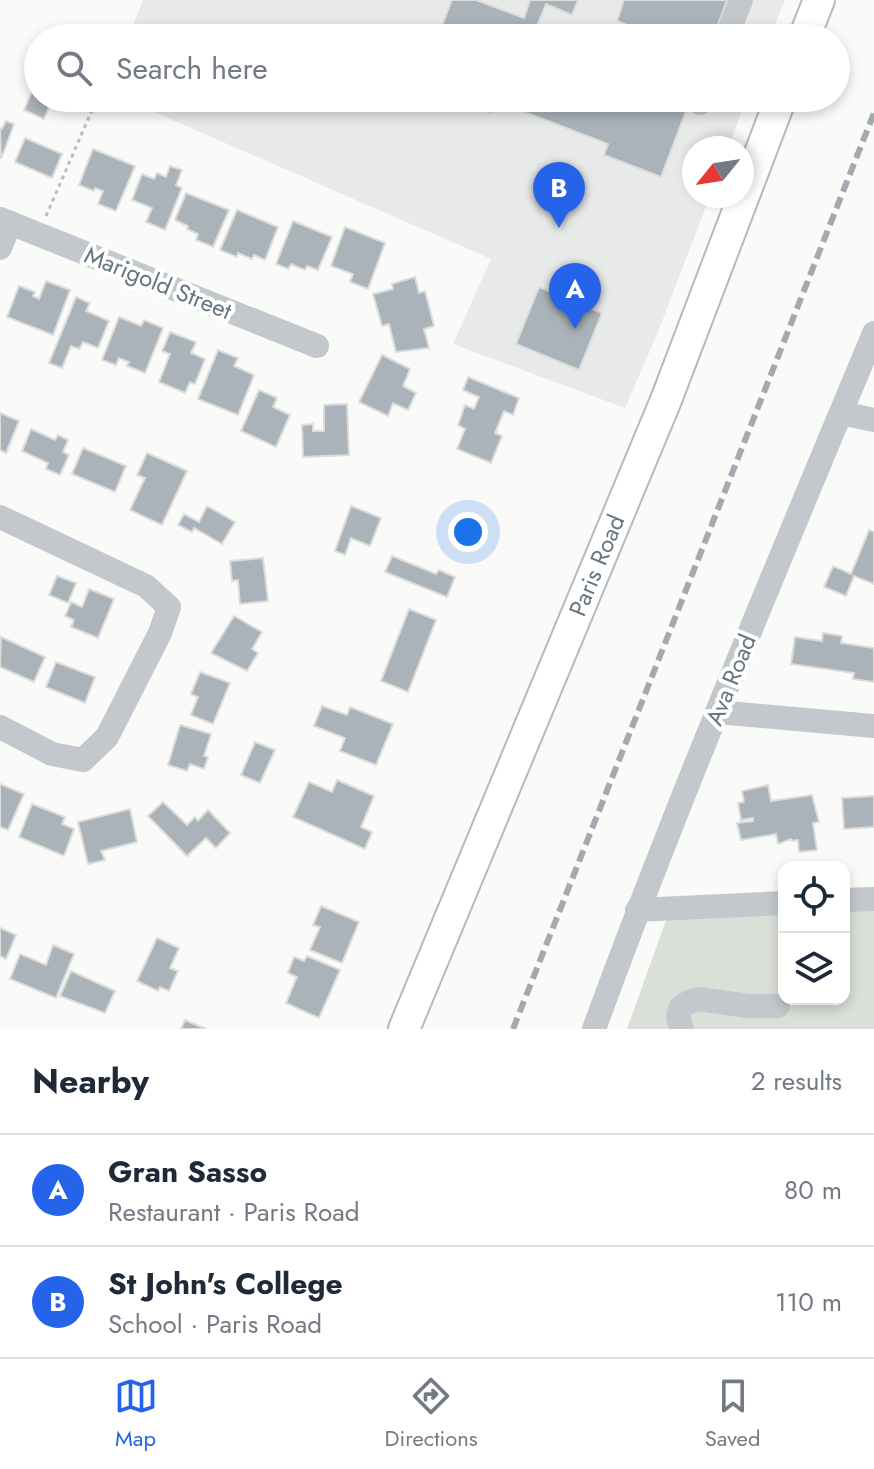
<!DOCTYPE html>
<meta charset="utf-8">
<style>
:root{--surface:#fff;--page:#f6f6f7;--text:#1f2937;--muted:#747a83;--line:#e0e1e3;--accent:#2563eb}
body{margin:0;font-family:Jost,sans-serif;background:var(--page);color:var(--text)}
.controls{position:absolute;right:24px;bottom:24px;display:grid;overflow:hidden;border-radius:16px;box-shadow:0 4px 12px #0003}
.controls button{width:72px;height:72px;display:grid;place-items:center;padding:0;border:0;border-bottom:2px solid var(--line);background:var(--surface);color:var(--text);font:40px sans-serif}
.compass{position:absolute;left:682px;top:136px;width:72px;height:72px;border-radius:50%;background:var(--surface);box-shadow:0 4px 12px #0003;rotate:240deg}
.you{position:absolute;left:468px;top:532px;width:28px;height:28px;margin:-20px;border:6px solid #fff;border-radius:50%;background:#1a73e8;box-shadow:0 0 0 12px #1a73e833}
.badge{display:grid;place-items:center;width:52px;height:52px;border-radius:50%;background:var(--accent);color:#fff;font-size:26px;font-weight:700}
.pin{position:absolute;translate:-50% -66px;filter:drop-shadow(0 2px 4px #0008)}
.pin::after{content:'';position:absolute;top:42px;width:28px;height:24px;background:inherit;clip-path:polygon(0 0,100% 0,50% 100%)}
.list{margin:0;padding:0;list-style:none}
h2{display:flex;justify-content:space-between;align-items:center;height:104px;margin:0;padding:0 32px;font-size:34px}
h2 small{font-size:26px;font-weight:400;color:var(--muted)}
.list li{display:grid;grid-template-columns:52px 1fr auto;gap:24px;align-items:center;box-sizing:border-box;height:112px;padding:0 32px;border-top:2px solid var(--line)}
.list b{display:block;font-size:30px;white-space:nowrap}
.list p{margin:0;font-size:26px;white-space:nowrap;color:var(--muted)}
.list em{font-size:26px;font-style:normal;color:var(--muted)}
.icon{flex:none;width:44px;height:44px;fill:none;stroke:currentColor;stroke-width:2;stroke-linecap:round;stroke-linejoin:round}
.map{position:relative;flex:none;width:874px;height:1029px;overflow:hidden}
.search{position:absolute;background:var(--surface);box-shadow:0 4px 12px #0003;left:24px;right:24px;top:24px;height:88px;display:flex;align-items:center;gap:20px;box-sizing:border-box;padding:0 28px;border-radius:44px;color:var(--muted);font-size:30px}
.sheet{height:328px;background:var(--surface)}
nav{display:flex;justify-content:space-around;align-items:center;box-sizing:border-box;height:112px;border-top:2px solid var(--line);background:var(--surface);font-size:22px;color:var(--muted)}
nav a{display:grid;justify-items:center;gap:4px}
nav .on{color:var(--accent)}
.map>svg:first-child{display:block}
.built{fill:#e8e9e9}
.green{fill:#dadfd7}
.building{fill:#aab3b9;stroke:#dcdcda;stroke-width:2}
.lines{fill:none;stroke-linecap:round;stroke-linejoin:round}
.major-casing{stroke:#b5babe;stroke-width:34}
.path{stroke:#bbbfc2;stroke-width:3;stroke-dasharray:4 4;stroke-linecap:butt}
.minor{stroke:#c3c8cc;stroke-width:24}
.major{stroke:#fff;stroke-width:30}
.rail{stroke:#a2aab0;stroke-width:6;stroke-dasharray:12 6;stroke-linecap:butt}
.labels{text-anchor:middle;stroke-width:8;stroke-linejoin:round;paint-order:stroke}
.street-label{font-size:24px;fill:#657683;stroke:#fff}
</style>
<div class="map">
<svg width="874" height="1029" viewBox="0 0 874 1029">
<rect width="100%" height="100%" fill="#fafaf8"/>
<g class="built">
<polygon points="143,0 785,0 770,38 128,38"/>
<polygon points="122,98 747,98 728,148 694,148 694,196 710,196 658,332 625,408 453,344 491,259"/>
</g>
<polygon class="green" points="874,900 874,1029 627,1029 669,912 784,905 784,999 844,999 844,901"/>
<g class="building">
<polygon points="452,0 476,0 524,18 530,0 578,0 572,15 546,4 532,38 437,38"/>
<polygon points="624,0 727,0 713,38 649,38 650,34 617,21"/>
<polygon points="37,80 38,98 53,98 44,119 24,110"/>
<polygon points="451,98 615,98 624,101 625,98 691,98 661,177 604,155 608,144 496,101 491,113"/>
<polygon points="6,121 14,124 1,159 0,128 2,129"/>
<polygon points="25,138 62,154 52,178 15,162"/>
<polygon points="93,149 135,166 116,211 98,204 103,191 95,188 94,191 79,185"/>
<polygon points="170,166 182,170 176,185 182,188 165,230 146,222 152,208 132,200 142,174 154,179 157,173 166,177"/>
<polygon points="186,193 229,210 213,247 196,240 198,234 187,229 188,226 175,220"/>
<polygon points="237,210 278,227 265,260 254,255 252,259 238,253 237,257 220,250"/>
<polygon points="293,221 332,237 318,270 307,266 305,270 291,264 288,269 276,264"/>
<polygon points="345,227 385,243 368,289 350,282 353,274 331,266"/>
<polygon points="415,277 419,293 425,291 434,326 424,329 429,348 396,352 389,324 382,326 373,294 393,289 392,284"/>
<polygon points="46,281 70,290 53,335 7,317 19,286 35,292 33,296 39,299"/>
<polygon points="539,287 602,313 579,370 516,344"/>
<polygon points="76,297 90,303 86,311 109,321 98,348 83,342 79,349 71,346 62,368 49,363"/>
<polygon points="119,317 141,326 144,320 163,328 145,373 127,366 129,362 119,358 116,365 102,360"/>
<polygon points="170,332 196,342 191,353 205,359 195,384 190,382 185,393 159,382 170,354 162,351"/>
<polygon points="218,350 238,358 234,366 254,375 238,415 198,399"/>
<polygon points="382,355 410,369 403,386 416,393 408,410 393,403 388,416 359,402"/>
<polygon points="468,377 519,398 513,415 504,411 495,433 502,436 491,463 457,449 465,429 458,425 465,405 474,409 479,397 463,390"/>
<polygon points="259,390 277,398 273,407 290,415 276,447 241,431"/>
<polygon points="347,404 349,455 303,457 302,425 313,424 313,431 324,431 324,405"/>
<polygon points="0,413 19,421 6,453 0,450"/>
<polygon points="31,429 55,440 58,435 68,440 63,452 69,455 60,475 46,469 48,463 22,451"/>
<polygon points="83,448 126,466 115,492 72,474"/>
<polygon points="147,453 187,471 162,525 130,510 145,478 137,475"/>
<polygon points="207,506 235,522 222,544 194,528 192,532 178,525 184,514 199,522"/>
<polygon points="351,506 381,518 370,546 351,538 345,555 335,551"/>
<polygon points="869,530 874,532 874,584 854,576 846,596 824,587 833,566 851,574"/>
<polygon points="392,556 436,574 439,570 455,577 447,597 385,572"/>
<polygon points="263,558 268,601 240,604 238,580 232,581 230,561"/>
<polygon points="57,576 76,583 68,603 49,595"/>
<polygon points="89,589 114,599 98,638 71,627 74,620 65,616 71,602 82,607"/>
<polygon points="409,609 436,620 408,692 381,681"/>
<polygon points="234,616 262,632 252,649 258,653 247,671 211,653"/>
<polygon points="823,633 842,636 841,643 874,648 874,682 853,679 854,673 791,664 795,637 822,641"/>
<polygon points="1,637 45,657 34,682 0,667"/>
<polygon points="56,662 95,677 85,703 46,687"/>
<polygon points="200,672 230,683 213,724 191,715 198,697 191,694"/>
<polygon points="322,706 347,715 350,707 393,724 376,765 340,751 345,738 314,726"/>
<polygon points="180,725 211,734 204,756 208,757 204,769 190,764 187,771 168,765"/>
<polygon points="255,742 275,750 260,783 241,775"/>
<polygon points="337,780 374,796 361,827 372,832 365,849 293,817 309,782 332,792"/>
<polygon points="0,784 24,794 8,830 0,827"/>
<polygon points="768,785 771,801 812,795 819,822 813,823 817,850 799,852 798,840 792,841 791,839 778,844 776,834 741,840 737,823 753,821 753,818 741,820 738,803 744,802 742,791"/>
<polygon points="874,796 874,827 844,829 842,798"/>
<polygon points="163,802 187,825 195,817 198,821 208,810 230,833 216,848 206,838 187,856 148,816"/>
<polygon points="32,804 65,817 62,824 74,829 64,856 19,837"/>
<polygon points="130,809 137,842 101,851 105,860 88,864 78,822"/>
<polygon points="321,906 359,922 342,963 310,950 320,927 313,925"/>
<polygon points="0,928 16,935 6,959 0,956"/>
<polygon points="157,938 179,948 170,968 178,971 169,991 160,987 158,991 137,981"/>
<polygon points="53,945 74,954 56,998 10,979 20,954 46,965"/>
<polygon points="307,956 340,970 319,1018 286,1003 297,977 288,973 294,957 304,961"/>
<polygon points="71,971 115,991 105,1013 60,996"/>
<polygon points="185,1020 206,1029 181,1029"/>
</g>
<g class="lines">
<defs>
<g id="major">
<polyline points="804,38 819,0"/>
<path id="s1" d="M 404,1029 L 666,400 L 781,98"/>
</g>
</defs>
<use href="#major" class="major-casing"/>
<polyline class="path" points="46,216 96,101"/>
<g class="minor">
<polyline points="726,38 741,0"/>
<polyline points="700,103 702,98"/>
<polyline points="0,219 317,346"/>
<polyline points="0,248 10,223"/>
<polyline points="841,413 874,420"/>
<polyline points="0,517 146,586 169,607 160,633 107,737 83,760 52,754 0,727"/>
<polyline points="717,712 874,726"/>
<polyline points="844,900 874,899"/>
<polyline points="637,910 784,903"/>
<path d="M 594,1029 C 680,794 778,564 874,333"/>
<polyline points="682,1029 678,1018 680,1008 689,1002 699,999 749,1006 778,1006"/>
</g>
<use href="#major" class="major"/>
<polyline class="rail" points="513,1029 874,113"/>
</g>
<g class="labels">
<g class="street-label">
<text transform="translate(158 283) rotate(22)" y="8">Marigold Street</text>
<text dy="8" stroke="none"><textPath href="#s1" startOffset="502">Paris Road</textPath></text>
<text transform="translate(731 680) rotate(-68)" y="8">Ava Road</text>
</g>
</g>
</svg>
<div class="controls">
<button><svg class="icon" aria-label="locate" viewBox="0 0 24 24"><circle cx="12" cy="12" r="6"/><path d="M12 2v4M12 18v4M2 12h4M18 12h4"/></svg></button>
<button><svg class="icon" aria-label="layers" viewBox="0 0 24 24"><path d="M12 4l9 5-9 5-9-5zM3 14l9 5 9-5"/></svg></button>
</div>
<svg class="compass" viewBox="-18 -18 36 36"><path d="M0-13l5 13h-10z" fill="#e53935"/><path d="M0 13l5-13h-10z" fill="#747a83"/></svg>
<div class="you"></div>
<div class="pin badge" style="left:575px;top:329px">A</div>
<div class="pin badge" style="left:559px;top:228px">B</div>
<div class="search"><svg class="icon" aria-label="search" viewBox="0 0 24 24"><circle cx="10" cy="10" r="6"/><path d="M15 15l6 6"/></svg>Search here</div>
</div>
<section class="sheet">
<h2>Nearby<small>2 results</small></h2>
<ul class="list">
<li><span class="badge">A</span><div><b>Gran Sasso</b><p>Restaurant · Paris Road</p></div><em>80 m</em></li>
<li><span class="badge">B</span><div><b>St John's College</b><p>School · Paris Road</p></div><em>110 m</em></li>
</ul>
</section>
<nav>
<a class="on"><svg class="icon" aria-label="map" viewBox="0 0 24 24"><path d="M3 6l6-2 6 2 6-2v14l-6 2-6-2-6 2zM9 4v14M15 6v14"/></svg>Map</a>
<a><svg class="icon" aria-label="directions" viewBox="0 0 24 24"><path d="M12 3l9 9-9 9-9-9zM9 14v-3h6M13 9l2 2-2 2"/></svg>Directions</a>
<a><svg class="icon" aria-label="saved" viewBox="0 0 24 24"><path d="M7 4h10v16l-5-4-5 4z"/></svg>Saved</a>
</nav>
